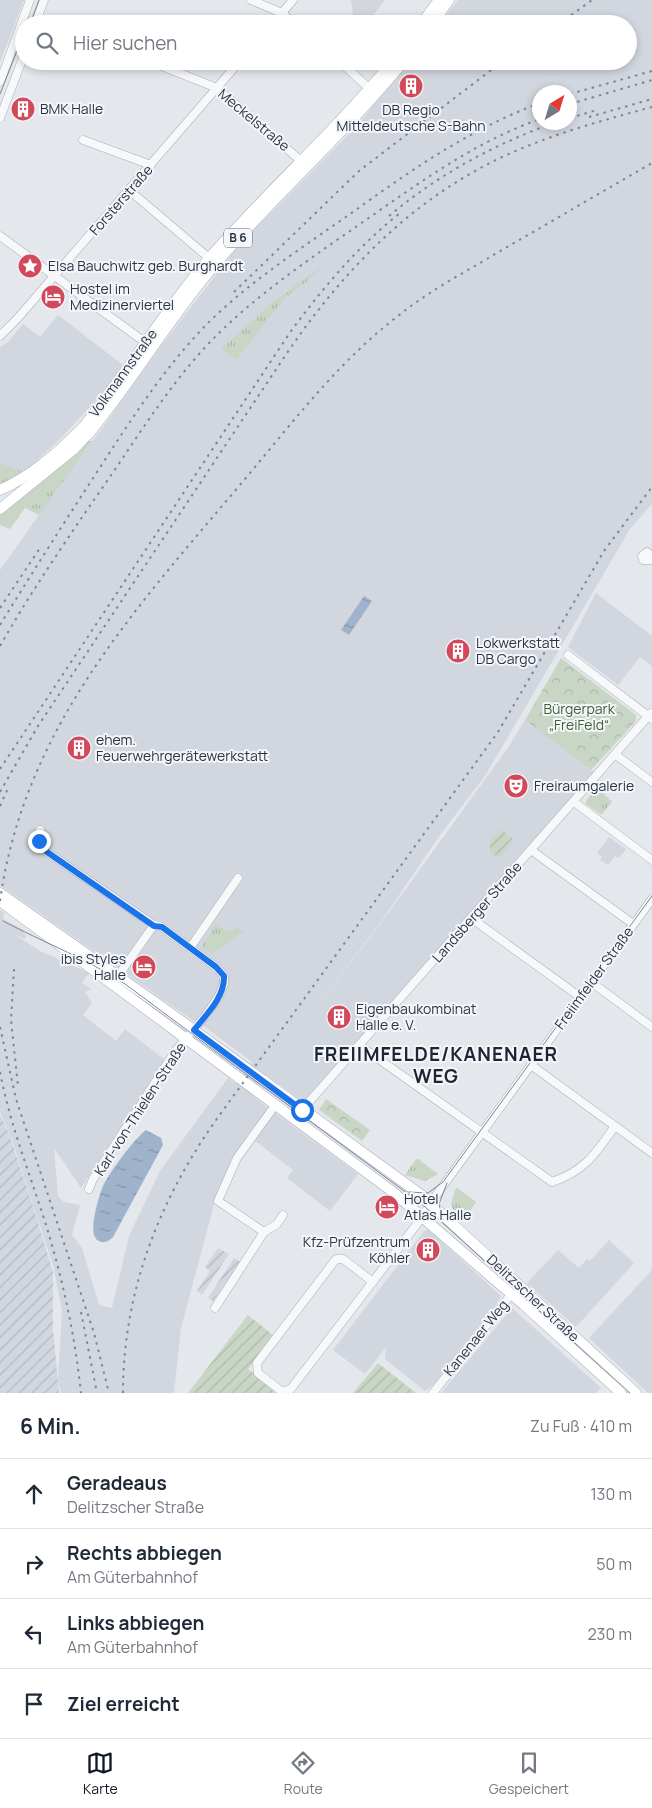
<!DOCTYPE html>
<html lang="de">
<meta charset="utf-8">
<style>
:root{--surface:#fff;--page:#f2f2f3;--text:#1f2937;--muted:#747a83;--line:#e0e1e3;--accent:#111827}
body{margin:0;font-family:Manrope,sans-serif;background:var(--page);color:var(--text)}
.compass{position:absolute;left:532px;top:85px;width:45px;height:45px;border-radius:50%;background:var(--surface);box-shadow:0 2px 8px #0003;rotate:38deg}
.stop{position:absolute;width:15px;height:15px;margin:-11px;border:4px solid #1a73e8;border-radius:50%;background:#fff}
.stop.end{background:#1a73e8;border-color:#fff;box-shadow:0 1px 5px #0008}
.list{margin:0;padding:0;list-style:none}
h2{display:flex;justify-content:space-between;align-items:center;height:65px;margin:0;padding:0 20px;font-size:21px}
h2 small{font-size:16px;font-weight:400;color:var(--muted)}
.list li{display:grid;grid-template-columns:32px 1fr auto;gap:15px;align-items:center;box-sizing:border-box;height:70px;padding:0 20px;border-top:1px solid var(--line)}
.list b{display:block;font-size:19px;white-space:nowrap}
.list p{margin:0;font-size:16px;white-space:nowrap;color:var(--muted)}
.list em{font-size:16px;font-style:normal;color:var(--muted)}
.icon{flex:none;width:28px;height:28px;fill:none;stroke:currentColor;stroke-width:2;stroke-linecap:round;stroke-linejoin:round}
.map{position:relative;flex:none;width:652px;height:1393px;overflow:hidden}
.search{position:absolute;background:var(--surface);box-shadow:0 2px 8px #0003;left:15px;right:15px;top:15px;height:55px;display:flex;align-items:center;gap:12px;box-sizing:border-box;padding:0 18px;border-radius:28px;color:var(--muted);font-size:19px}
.sheet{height:345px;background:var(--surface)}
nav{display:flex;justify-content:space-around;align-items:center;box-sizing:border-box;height:70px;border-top:1px solid var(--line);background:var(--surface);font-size:14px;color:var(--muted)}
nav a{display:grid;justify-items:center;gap:2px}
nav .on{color:var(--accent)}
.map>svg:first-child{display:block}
.built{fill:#d2d6de;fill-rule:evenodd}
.industrial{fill:url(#industrial-furrows)}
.grass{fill:url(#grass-tufts)}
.park{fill:url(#park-crowns)}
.garden{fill:url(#garden-furrows)}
.pitch{fill:#c9d6c5}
.water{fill:url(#water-ripples)}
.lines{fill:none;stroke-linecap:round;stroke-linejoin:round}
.minor-casing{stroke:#a9aeb7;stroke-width:9}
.major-casing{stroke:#a3abb8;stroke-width:11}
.minor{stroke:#f7f8fa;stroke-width:8}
.major{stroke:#fff;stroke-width:10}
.tram{stroke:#7d8696;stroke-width:1}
.rail{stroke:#7d8696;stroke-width:2;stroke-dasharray:2.5 5;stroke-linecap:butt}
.route{stroke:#1a73e8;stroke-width:6}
.labels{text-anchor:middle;stroke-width:4;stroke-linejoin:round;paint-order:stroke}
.shield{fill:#f4f6f9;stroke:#676e7b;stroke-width:1}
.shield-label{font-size:12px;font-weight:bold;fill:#2b3445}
.poi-label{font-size:14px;fill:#2b3445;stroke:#f4f6f9;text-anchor:start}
.street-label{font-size:14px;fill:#2b3445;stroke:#f4f6f9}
.park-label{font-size:14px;fill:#3f6138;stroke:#f4f6f9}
.district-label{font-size:19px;font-weight:bold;letter-spacing:1px;fill:#1d2536;stroke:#f4f6f9}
</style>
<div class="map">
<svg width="652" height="1393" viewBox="0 0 652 1393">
<defs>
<pattern id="industrial-furrows" width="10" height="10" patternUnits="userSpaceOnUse" patternTransform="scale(1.25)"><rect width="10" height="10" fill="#d2d6de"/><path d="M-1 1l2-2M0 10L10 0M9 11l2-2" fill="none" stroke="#b4b8c0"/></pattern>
<pattern id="grass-tufts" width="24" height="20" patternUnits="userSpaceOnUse" patternTransform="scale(1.25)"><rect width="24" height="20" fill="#c9d6c5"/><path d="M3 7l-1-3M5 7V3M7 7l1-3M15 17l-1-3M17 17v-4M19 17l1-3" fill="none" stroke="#adb8ab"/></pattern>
<pattern id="park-crowns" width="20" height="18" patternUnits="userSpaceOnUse" patternTransform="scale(1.25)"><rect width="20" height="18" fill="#c9d6c5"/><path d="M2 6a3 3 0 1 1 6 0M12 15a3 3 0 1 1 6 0" fill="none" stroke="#adb8ab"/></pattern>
<pattern id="garden-furrows" width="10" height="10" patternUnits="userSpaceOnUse" patternTransform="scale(1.25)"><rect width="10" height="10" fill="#c9d6c5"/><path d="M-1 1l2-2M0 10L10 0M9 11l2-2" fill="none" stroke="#adb8ab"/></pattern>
<pattern id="water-ripples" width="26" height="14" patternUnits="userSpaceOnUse" patternTransform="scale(1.25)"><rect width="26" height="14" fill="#9fb4cc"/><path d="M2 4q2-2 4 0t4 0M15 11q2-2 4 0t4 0" fill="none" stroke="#8293a7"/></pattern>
</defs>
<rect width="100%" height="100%" fill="#e4e7ec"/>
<g class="built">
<polygon points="0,0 24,0 0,62"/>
<polygon points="351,0 385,0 366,24 363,24 353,15"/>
<path d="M 458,0 L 652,0 L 652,504 L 630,529 L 485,776 L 440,835 L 383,919 L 292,1039 L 384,919 L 507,749 L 525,720 L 594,772 L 467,922 L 306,1104 L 266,1075 L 252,1095 L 270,1110 L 215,1201 L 181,1328 L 174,1393 L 61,1393 L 58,1380 L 62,1310 L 53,1265 L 11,1137 L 0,1112 L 0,910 L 4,913 L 3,919 L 24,930 L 23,932 L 26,936 L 25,939 L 14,934 L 40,951 L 89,973 L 82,983 L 91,989 L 85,992 L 92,1003 L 83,1015 L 116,1041 L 125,1029 L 165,1060 L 81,1188 L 54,1148 L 58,1196 L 64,1202 L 80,1205 L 72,1235 L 82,1248 L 99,1305 L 112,1308 L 129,1236 L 160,1171 L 228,1078 L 236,1084 L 252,1062 L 205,1027 L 192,1020 L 0,885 L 0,570 L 39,515 L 47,497 L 101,430 L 161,346 L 239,245 L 356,127 L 409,61 L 628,61 L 628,24 L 439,24 ZM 540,92 L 570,92 L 570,122 L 540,122 Z"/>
<polygon points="58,315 123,365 102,394 62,437 28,469 0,481 0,347 8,342 23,324 40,337"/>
<polygon points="596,593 652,636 652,666 640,657 618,685 568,647"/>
<polygon points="609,837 626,849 619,858 615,856 608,865 600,860 602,857 597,853"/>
<polygon points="275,1113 358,1174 330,1211 287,1178 293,1170 254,1140"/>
<polygon points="425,1230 429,1230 501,1296 492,1312 459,1354 433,1385 425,1391 385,1359 386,1347 365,1374 333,1350"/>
<polygon points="609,1240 634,1263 576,1327 527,1283 558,1250 579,1268 587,1259 590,1261"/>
<polygon points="652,1270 652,1393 648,1393 589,1338"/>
<polygon points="512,1308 601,1388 596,1393 441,1393"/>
</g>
<g class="industrial">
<polygon points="0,1115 9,1134 34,1209 53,1272 53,1329 59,1393 0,1393"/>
<polygon points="218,1248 229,1254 202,1295 197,1291 210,1271 205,1267"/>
<polygon points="234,1258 240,1262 213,1301 208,1298"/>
</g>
<g class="grass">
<polygon points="321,267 305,283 287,296 236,360 221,349 273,302"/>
<polygon points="86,441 92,441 39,515 25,508 10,529 0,525 0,515"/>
<polygon points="0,463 24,472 0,484"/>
<polygon points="597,787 612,802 601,815 586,804 586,801"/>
<polygon points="216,924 229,932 237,927 243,932 212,954 201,947"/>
<polygon points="416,1159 418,1159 438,1174 425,1181 405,1175"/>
<polygon points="456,1187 476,1202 463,1221 457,1218 451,1204"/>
</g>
<g class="park">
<polygon points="561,658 636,715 636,721 591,770 525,720"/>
<polygon points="326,1099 370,1130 362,1141 319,1110"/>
</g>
<g class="garden">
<polygon points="501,829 514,840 499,858 490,852 490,841"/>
<polygon points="248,1315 274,1336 248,1369 276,1393 188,1393"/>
<polygon points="378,1363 416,1393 353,1393"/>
</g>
<polygon class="pitch" points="558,721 582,739 573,752 548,733"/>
<g class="water">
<polygon points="364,596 372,601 349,635 341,630"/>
<path d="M 146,1130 L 161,1138 L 163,1145 L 113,1237 C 109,1241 104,1244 99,1241 C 86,1236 99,1196 103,1186 C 110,1172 133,1140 146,1130 Z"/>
</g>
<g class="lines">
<defs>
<g id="minor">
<polyline points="251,0 282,13 295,24"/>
<polyline points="35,24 44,0"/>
<polyline points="273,24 293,0"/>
<polyline points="149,61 217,88 301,161"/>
<polyline points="339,61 370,89"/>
<polyline points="0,82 30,0"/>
<polyline points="0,118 24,55"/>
<polyline points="83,140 151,165"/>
<polyline points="129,190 209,258"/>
<polyline points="0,236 146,343"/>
<polyline points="0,336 17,319 240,61"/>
<polyline points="652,556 647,552 642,556 643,560 652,560"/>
<polyline points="568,655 652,719"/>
<polyline points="616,755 652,782"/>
<polyline points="574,802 652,860"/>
<polyline points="40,830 39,841 47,852 154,925 162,927 216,967 224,976 224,984 219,996 207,1014 176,1050 93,1179 89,1189"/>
<polyline points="531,850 633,924"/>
<polyline points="471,918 580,997"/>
<polyline points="190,948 238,878"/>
<polyline points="118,976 154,925"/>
<polyline points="591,982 652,1027"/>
<path d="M 359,1045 L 552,1182 C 585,1171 596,1153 615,1126"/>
<polyline points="531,1065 652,1153"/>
<polyline points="302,1110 651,713"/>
<polyline points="264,1232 218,1201 237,1158 276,1104"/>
<polyline points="373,1282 343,1259 336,1259 257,1363 258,1373 281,1391 290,1390 417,1224 437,1194 652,899"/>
<polyline points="215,1308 264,1232 277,1224 283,1215"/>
<polyline points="433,1393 509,1297 525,1289"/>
</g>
<g id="major">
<polyline points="421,24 439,0"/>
<polyline points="432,24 449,0"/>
<path d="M 0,490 C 32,476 60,451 84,426 C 129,371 165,309 211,256 C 270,189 336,130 393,61"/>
<path d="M 0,509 L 74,449 L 91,431 C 136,376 172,314 218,261 C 278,192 346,132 404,61"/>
<polyline points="0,893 162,1007 420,1194 636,1393"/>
<polyline points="0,901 393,1192 524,1305 621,1393"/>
</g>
</defs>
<use href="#minor" class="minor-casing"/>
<use href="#major" class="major-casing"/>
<use href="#minor" class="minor"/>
<use href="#major" class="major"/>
<g class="tram">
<polyline points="30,24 39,0"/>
<polyline points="0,94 24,33"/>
<path d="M 3,921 C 43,942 87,959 125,984 L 423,1205 L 630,1393"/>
<polyline points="409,1192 428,1193 443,1182 652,896"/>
<polyline points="443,1220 439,1204 447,1183"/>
</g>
<g class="rail">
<polyline points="559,24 592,0"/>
<polyline points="570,94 652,71"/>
<polyline points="570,104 652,80"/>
<polyline points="589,117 652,99"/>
<polyline points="570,118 597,110"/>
<path d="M 389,216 C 439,174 495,144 556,122"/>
<polyline points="234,292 359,171 503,61"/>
<polyline points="0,608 40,548"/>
<path d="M 0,625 C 32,573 65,521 99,469 C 132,418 165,367 207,324 C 252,279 308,244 360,207 C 417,166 473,128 540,103"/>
<path d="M 0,646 C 32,590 69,536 105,484 C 141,432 174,377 219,333 C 265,288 320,252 373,215 C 426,178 478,141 540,119"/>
<path d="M 0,769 L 291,331 C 323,288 357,247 399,214"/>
<path d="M 0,792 L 38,726 L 287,353 C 345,268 416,195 511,153 C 556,133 604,120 652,107"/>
<polyline points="0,806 9,786"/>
<path d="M 0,901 C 24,728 136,608 245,479 C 293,422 338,362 398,316 C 430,290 467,271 502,250 C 552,221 602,192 652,163"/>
<polyline points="14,969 11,1020 18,1086"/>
<polyline points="0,1027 16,1099 94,1333 109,1393"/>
<path d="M 0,1072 C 10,1125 30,1174 46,1225 C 63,1280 75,1336 81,1393"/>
<polyline points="81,1312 97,1393"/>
<path d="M 123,1393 C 123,1292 159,1201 216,1120 L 498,732 L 604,551 L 652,487"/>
</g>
</g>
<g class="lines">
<path class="route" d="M 39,841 L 47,852 L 154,926 L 162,927 L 216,967 L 224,976 C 225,997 206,1015 194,1030 L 302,1110"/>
</g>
<defs>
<symbol id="building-disc" viewBox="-11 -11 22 22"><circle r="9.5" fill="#d1495b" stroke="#f4f6f9"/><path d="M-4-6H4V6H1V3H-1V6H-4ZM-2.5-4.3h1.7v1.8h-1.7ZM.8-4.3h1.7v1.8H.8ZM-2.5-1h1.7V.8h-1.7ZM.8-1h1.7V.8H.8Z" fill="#fff"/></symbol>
<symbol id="sight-disc" viewBox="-11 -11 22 22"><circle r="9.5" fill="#d1495b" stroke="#f4f6f9"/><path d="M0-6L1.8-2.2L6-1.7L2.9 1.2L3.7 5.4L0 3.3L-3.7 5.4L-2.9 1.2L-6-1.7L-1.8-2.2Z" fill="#fff"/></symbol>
<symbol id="hotel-disc" viewBox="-11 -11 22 22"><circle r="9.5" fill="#d1495b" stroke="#f4f6f9"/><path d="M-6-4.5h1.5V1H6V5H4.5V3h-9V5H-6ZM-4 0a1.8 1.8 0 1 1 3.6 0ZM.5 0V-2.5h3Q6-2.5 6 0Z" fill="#fff"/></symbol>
<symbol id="theatre-disc" viewBox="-11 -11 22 22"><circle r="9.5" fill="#d1495b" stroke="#f4f6f9"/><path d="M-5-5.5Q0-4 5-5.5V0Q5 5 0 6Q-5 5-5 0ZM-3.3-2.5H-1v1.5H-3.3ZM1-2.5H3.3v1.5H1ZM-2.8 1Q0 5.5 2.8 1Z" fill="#fff"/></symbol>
</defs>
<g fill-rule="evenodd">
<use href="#building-disc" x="397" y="72" width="28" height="28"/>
<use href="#building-disc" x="9" y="95" width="28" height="28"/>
<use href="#sight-disc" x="16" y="252" width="28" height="28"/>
<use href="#hotel-disc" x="39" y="283" width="28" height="28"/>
<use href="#building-disc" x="444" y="637" width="28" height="28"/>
<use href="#building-disc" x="65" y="734" width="28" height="28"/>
<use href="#theatre-disc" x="502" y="772" width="28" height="28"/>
<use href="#hotel-disc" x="130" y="953" width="28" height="28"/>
<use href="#building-disc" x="325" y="1003" width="28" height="28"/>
<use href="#hotel-disc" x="373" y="1193" width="28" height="28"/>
<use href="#building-disc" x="414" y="1236" width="28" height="28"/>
</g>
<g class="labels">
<rect class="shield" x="224" y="228.5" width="28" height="19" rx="4"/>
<g class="shield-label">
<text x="238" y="242">B 6</text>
</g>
<g class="poi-label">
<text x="40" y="114">BMK Halle</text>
<text x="411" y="115" text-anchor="middle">DB Regio<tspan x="411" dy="16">Mitteldeutsche S-Bahn</tspan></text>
<text x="48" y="271">Elsa Bauchwitz geb. Burghardt</text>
<text x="70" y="294">Hostel im<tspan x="70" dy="16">Medizinerviertel</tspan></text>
<text x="476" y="648">Lokwerkstatt<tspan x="476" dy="16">DB Cargo</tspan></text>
<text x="96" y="745">ehem.<tspan x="96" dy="16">Feuerwehrgerätewerkstatt</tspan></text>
<text x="534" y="791">Freiraumgalerie</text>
<text x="126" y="964" text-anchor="end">ibis Styles<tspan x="126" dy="16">Halle</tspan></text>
<text x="356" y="1014">Eigenbaukombinat<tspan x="356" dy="16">Halle e. V.</tspan></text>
<text x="404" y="1204">Hotel<tspan x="404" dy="16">Atlas Halle</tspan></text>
<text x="410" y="1247" text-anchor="end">Kfz-Prüfzentrum<tspan x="410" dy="16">Köhler</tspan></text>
</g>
<g class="street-label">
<text transform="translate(254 120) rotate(40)" y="5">Meckelstraße</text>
<text transform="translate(121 200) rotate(-49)" y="5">Forsterstraße</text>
<text transform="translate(123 373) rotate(-54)" y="5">Volkmannstraße</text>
<text transform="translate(477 912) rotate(-49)" y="5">Landsberger Straße</text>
<text transform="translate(594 978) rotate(-54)" y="5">Freiimfelder Straße</text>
<text transform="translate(140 1109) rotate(-57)" y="5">Karl-von-Thielen-Straße</text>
<text transform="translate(533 1298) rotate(43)" y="5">Delitzscher Straße</text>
<text transform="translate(476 1338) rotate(-51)" y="5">Kanenaer Weg</text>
</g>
<g class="park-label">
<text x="579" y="714">Bürgerpark<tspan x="579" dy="16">„FreiFeld“</tspan></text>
</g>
<g class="district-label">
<text x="436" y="1061">FREIIMFELDE/KANENAER<tspan x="436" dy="22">WEG</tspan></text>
</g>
</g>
</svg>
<svg class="compass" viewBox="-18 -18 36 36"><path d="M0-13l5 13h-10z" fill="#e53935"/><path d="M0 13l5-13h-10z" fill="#747a83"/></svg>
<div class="stop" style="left:302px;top:1110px"></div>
<div class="stop end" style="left:39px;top:841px"></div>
<div class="search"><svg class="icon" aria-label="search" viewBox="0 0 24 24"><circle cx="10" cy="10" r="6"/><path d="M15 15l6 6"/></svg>Hier suchen</div>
</div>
<section class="sheet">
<h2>6 Min.<small>Zu Fuß · 410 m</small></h2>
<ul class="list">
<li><svg class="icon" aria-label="ahead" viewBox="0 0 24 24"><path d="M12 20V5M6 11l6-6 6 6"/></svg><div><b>Geradeaus</b><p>Delitzscher Straße</p></div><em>130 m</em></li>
<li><svg class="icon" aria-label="right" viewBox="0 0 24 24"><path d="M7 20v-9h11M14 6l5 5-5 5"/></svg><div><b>Rechts abbiegen</b><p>Am Güterbahnhof</p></div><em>50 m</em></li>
<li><svg class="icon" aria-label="left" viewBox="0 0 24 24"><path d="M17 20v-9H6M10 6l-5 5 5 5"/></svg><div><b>Links abbiegen</b><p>Am Güterbahnhof</p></div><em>230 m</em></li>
<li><svg class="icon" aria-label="arrive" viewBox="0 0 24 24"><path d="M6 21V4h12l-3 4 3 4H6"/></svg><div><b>Ziel erreicht</b></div></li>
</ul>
</section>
<nav>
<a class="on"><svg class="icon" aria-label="map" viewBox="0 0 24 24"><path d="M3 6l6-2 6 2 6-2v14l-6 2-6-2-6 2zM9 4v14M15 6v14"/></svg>Karte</a>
<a><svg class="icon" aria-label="directions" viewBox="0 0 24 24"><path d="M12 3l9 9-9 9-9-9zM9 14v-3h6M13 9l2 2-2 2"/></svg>Route</a>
<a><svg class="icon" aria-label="saved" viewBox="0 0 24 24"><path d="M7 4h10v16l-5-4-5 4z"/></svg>Gespeichert</a>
</nav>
